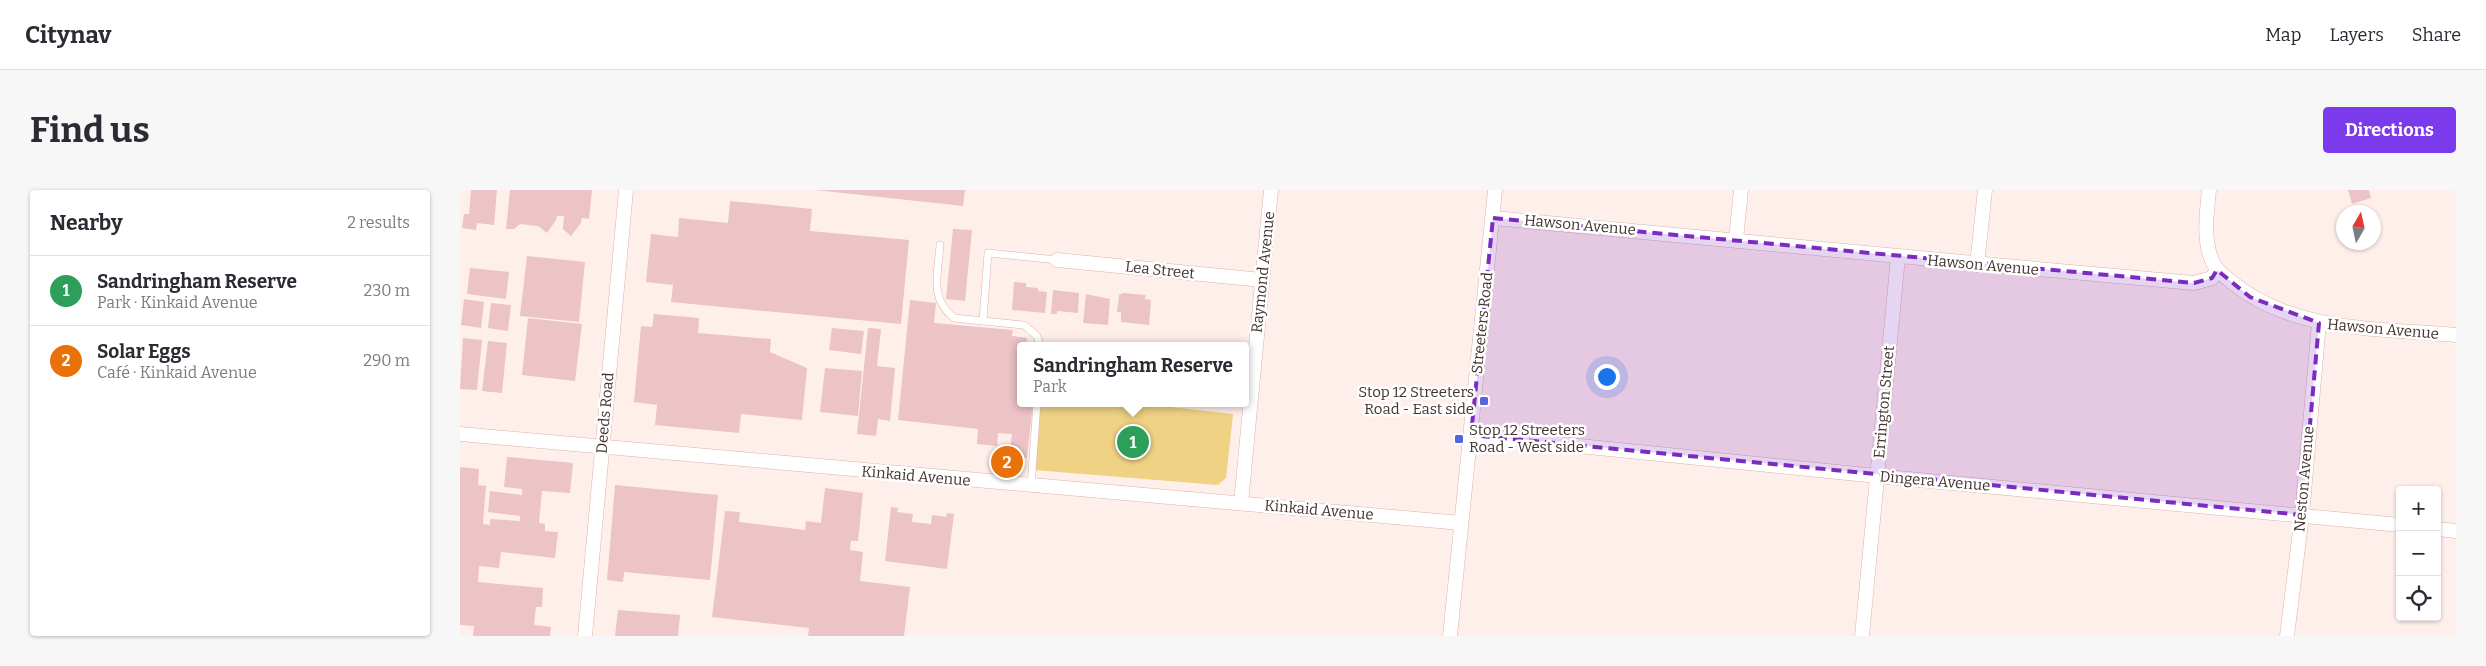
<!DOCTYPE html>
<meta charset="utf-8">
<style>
:root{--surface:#fff;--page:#f7f7f7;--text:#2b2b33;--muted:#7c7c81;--line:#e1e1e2;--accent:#7c3aed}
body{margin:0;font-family:Bitter,serif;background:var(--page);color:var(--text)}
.controls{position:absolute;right:15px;bottom:15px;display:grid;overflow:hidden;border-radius:5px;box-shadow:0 1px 4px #0004}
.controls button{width:45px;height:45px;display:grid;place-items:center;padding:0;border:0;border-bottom:1px solid var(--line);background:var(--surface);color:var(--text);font:25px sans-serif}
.compass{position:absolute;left:1876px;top:15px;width:45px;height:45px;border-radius:50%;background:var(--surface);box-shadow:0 1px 4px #0004;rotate:9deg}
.you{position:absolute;left:1146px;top:186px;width:18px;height:18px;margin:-12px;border:4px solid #fff;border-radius:50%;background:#1a73e8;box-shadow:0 0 0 8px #1a73e833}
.badge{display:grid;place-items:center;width:32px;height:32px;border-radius:50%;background:var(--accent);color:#fff;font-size:16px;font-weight:700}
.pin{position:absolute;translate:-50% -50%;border:2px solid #fff;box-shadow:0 1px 5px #0006}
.popup{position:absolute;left:557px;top:152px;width:232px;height:65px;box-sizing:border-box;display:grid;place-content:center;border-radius:5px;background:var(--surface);filter:drop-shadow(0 1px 4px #0005);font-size:16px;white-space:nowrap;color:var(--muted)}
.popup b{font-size:19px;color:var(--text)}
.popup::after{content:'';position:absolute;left:50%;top:100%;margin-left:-10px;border:10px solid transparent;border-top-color:var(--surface)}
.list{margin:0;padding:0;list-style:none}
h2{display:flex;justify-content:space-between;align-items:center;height:65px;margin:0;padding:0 20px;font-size:21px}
h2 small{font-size:16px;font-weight:400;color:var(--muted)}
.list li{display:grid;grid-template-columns:32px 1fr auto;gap:15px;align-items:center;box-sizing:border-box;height:70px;padding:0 20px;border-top:1px solid var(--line)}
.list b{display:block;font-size:19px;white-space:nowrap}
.list p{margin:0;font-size:16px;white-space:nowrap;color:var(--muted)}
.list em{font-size:16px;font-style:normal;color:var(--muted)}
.icon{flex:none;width:28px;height:28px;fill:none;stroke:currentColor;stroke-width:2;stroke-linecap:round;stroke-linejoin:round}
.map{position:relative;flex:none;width:1996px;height:446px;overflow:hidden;border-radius:5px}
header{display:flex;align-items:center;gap:30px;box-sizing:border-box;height:70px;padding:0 25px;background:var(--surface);border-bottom:1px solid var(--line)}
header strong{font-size:24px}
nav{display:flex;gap:28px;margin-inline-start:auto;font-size:18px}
.intro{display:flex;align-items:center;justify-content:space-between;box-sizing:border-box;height:120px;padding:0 30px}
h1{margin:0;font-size:35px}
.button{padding:12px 22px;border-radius:5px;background:var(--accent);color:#fff;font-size:18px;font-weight:700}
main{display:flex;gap:30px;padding:0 30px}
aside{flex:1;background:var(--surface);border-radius:5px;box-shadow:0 1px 4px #0004}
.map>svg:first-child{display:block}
.green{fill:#efd284}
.building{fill:#ecc3c6}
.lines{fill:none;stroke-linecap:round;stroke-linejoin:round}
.lane-casing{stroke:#dab4a8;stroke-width:8}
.street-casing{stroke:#dab4a8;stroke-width:15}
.lane{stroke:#fff;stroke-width:7}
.street{stroke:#fff;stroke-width:14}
.marked{fill:#7b2cbf;fill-opacity:0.2;stroke:#7b2cbf;stroke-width:4;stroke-dasharray:10 6;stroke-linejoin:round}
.poi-dot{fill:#5566dc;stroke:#fff;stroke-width:2}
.labels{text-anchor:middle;stroke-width:5;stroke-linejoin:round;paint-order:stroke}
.street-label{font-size:15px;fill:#42332e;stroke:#fff}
.poi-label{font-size:15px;fill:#42332e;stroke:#fff;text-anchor:end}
</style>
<header>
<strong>Citynav</strong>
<nav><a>Map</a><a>Layers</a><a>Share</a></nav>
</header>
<div class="intro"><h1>Find us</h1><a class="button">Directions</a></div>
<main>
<aside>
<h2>Nearby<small>2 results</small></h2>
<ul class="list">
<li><span class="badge" style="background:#2e9e5b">1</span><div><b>Sandringham Reserve</b><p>Park · Kinkaid Avenue</p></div><em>230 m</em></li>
<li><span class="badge" style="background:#e8710a">2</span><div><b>Solar Eggs</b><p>Café · Kinkaid Avenue</p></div><em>290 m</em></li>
</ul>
</aside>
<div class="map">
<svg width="1996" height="446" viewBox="0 0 1996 446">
<rect width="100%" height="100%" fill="#ffefea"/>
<polygon class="green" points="581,213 675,213 773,224 766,288 758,295 574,280"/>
<g class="building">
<polygon points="11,0 37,0 34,35 17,33 16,40 2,38 4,24 9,24"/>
<polygon points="50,0 132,0 129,29 122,28 121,33 111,46 103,39 104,26 97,26 96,30 87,43 78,36 60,34 54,39 46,39"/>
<polygon points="355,0 505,0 503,16"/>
<polygon points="1888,0 1909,0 1911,8 1892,14"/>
<polygon points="270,11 352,19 350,41 449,50 441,134 211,112 213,95 186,92 191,44 218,47 219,28 268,33"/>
<polygon points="493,39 512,40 505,111 486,109"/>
<polygon points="67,66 125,72 119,132 60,126"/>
<polygon points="10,78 49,82 46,109 7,104"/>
<polygon points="554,92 566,93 566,97 578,98 578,101 587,102 585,123 552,120"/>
<polygon points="593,100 619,103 618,123 597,121 597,124 591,124"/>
<polygon points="663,103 686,105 685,109 691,110 689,135 661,132 661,122 657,122 659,105"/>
<polygon points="626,104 650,109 648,135 623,133"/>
<polygon points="4,109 24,112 21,138 1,135"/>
<polygon points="450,110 476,113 474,133 553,140 552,146 567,148 566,156 560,156 560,213 573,213 567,268 549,266 552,244 538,243 537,256 517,254 518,239 438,230"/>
<polygon points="31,113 51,115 48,141 28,138"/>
<polygon points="194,124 239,128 238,143 311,149 310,162 347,178 342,230 281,224 279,243 195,235 197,215 174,212 181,136 192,137"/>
<polygon points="68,128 122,134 115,191 62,185"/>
<polygon points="372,138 404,141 401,164 369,160"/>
<polygon points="408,138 421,139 417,176 435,178 430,231 418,229 416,246 397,244"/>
<polygon points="3,148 22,150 17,200 0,199"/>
<polygon points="28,151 47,153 42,203 22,201"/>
<polygon points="365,178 402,181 398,226 360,222"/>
<polygon points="47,267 113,273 110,303 82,301 79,333 85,334 85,341 98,342 95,368 41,362 39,378 19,376 18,392 83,398 82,417 76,417 74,435 91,437 90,446 13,446 14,436 0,435 0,277 19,279 18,295 26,296 23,334 30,335 30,329 60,331 60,326 28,322 30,301 62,305 62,299 44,297"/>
<polygon points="155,295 258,305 250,390 164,382 163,392 147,390"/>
<polygon points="365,298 403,303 398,351 391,351 390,360 403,362 400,391 450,397 444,446 348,446 349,438 252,427 265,321 280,322 279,332 345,340 346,331 361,333"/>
<polygon points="431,317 438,318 437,322 453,324 452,332 471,334 472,325 486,327 487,323 494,324 487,379 425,371"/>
<polygon points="158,420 220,425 218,446 155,446"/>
</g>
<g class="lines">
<defs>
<g id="lane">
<path d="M 480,55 C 478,84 469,108 494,128 L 564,135 L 577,146 L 580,156"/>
<polyline points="523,131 528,63 597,70"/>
<polyline points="571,296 577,213"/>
</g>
<g id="street">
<path d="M 1749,0 C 1747,22 1743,46 1751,68 C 1755,80 1764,86 1773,93 C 1834,143 1921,138 1996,145"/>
<path d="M 1033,28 C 1266,48 1500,73 1734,93 L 1752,88 L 1757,80"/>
<polyline points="1276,49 1281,0"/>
<polyline points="597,70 802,90"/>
<polyline points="1517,75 1525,0"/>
<polyline points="0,244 1001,333"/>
<polyline points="1011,245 1417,286 1940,335"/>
<polyline points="781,313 811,0"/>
<polyline points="1977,339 1996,341"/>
<polyline points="125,446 166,0"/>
<polyline points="990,446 1035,0"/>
<polyline points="1402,446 1438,67"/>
<polyline points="1827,446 1842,325 1859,133"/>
</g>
</defs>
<use href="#lane" class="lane-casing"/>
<use href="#street" class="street-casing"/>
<use href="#lane" class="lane"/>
<use href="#street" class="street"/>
</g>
<path class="marked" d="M 1033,28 L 1734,93 L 1752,88 L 1757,80 L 1790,107 L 1859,133 L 1842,325 L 1011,245 Z"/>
<g class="poi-dot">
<rect x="1019" y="206" width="10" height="10" rx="2.5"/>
<rect x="994" y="244" width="10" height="10" rx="2.5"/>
</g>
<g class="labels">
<g class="street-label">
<text transform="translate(1120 35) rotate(5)" y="5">Hawson Avenue</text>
<text transform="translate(1523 75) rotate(5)" y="5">Hawson Avenue</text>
<text transform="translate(700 80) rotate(6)" y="5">Lea Street</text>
<text transform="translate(803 82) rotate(-84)" y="5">Raymond Avenue</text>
<text transform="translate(1022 133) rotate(-84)" y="5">Streeters Road</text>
<text transform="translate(1923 139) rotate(5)" y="5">Hawson Avenue</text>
<text transform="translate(1424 212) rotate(-85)" y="5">Errington Street</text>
<text transform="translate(145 223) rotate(-85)" y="5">Deeds Road</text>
<text transform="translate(456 286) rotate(5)" y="5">Kinkaid Avenue</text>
<text transform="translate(1844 289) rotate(-85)" y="5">Neston Avenue</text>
<text transform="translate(1475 291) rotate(5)" y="5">Dingera Avenue</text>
<text transform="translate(859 320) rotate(5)" y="5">Kinkaid Avenue</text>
</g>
<g class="poi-label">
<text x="1014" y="207">Stop 12 Streeters<tspan x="1014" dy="17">Road - East side</tspan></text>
<text x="1009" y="245" text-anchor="start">Stop 12 Streeters<tspan x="1009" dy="17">Road - West side</tspan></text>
</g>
</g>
</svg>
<div class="controls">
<button>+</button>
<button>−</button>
<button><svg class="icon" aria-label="locate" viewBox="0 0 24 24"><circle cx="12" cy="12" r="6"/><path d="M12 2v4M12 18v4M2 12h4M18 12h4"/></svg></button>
</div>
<svg class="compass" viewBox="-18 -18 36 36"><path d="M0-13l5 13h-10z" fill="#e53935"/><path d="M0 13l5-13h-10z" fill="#7c7c81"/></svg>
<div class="you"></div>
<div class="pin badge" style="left:673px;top:252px;background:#2e9e5b">1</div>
<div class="popup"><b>Sandringham Reserve</b>Park</div>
<div class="pin badge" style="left:547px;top:272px;background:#e8710a">2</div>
</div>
</main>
